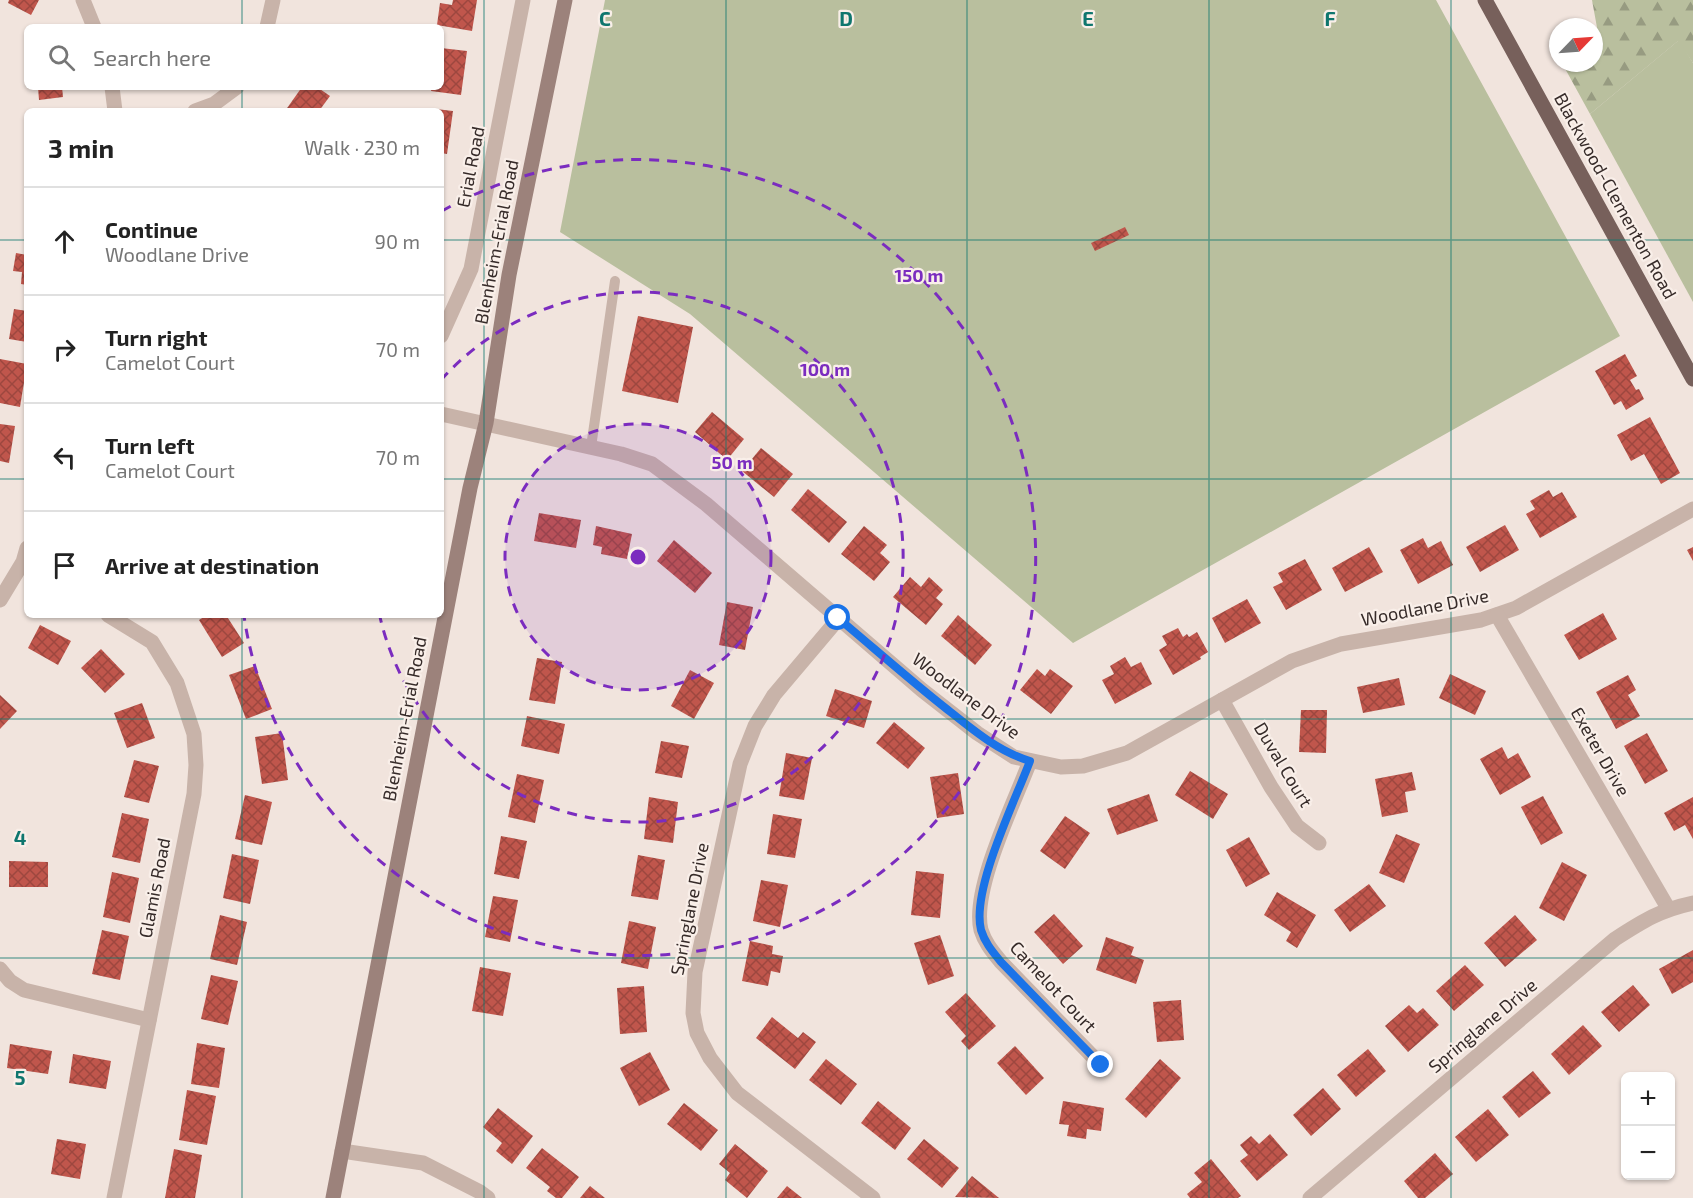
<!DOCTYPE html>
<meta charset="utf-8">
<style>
:root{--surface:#fff;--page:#f6f6f6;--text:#222;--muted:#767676;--line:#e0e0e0}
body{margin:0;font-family:"Exo 2",sans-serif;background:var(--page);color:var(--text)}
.controls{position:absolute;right:18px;bottom:18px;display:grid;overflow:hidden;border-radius:9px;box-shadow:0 2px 4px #0004}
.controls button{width:54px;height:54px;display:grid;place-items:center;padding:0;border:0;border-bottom:2px solid var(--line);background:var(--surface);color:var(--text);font:30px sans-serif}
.compass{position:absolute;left:1549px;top:18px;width:54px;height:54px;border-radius:50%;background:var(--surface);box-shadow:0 2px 4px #0004;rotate:65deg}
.stop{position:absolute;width:18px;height:18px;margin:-14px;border:4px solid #1a73e8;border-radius:50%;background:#fff}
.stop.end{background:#1a73e8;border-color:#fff;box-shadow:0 2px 6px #0008}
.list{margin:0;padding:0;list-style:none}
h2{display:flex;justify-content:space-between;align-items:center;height:78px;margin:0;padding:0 24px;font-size:26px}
h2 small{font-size:20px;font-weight:400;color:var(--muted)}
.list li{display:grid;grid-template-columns:39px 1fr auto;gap:18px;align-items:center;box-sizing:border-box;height:108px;padding:0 24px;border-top:2px solid var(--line)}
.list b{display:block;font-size:22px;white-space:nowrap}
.list p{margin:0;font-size:20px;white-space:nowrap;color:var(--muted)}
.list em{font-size:20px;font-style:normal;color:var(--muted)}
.icon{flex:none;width:33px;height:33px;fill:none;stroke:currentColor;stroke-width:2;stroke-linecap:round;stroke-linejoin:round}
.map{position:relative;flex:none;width:1693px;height:1198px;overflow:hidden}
.search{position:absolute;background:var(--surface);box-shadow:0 2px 4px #0004;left:24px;top:24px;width:420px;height:66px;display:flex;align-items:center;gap:15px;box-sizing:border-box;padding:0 21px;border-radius:9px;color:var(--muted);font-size:22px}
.panel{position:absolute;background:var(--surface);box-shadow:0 2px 4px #0004;left:24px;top:108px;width:420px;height:510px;border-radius:9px}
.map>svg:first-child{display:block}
.forest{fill:url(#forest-firs)}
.park{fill:#b9bf9e}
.building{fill:url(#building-cross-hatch)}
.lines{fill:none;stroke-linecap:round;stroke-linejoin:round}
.service{stroke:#c8b3a9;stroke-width:10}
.minor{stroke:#c8b3a9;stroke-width:15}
.secondary{stroke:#9c827b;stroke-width:15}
.primary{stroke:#77605b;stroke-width:15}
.route{stroke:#1a73e8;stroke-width:8}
.grid{fill:none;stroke:#0f766e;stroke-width:1.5;stroke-opacity:0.55}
.ring{fill:none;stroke:#7b2cbf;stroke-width:3;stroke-dasharray:10 8}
.labels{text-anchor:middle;stroke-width:4.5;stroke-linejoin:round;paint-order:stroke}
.street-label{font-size:18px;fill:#362b29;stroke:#f9efe9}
.grid-label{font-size:20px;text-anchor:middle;font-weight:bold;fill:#0f766e;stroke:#f9efe9;stroke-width:4.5;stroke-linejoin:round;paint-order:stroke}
.centre{fill:#7b2cbf;stroke:#f9efe9;stroke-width:3}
.ring-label{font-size:18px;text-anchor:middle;font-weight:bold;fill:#7b2cbf;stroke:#f9efe9;stroke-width:4.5;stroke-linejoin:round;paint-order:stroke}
</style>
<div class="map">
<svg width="1693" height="1198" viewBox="0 0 1693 1198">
<defs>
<pattern id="forest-firs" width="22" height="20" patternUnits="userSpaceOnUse" patternTransform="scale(1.5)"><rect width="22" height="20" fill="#b9bf9e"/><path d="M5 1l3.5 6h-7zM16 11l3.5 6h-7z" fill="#979b81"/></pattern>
<pattern id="building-cross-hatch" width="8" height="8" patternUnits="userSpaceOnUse" patternTransform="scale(1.5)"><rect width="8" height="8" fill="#c0564c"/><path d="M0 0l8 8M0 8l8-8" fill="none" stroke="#9d473f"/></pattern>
</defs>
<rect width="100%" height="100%" fill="#f1e4dd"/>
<polygon class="forest" points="1592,0 1693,0 1693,63 1678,41 1590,114 1562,63 1594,63 1594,35 1598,33"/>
<g class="park">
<polygon points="605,0 1436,0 1620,336 1073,643 690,314 560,232"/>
<polygon points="1679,40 1693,63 1693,302 1590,114"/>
</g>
<g class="building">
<polygon points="9,0 39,0 31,15 8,3"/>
<polygon points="453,0 477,0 472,31 437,25 440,3 452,5"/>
<polygon points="441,48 467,51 461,95 431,91 432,87 441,87"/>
<polygon points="38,87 62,87 63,97 39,100"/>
<polygon points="302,87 317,87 330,96 319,111 285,111"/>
<polygon points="427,108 453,111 447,154 441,153 441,111 427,111"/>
<polygon points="1125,227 1129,235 1095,251 1091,243"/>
<polygon points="16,253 27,255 27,285 21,284 22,272 13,271"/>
<polygon points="14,309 27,311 27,342 9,339"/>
<polygon points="638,316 693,327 678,403 622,391"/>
<polygon points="1625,354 1637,376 1630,380 1636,390 1639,389 1644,399 1626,410 1621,401 1614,405 1595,371"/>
<polygon points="0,359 27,364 20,407 0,403"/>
<polygon points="712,412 744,439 727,460 695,432"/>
<polygon points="1650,417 1680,473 1661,484 1644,454 1631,461 1617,435"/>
<polygon points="0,424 15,426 9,463 0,461"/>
<polygon points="761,448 793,474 774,497 742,471"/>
<polygon points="808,489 847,522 829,543 791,510"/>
<polygon points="1549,490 1553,497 1562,492 1577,517 1540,538 1526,514 1535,509 1530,501"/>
<polygon points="539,513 581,520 576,548 534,541"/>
<polygon points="1505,525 1519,550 1480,572 1466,547"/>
<polygon points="596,526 632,534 627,559 601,554 602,547 593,545"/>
<polygon points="864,526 887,545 880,553 890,562 874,581 841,554"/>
<polygon points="1423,538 1428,548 1441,541 1453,565 1418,584 1400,550"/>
<polygon points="674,540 712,573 695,593 657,561"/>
<polygon points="1369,547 1383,572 1345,592 1332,568"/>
<polygon points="1693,547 1693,561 1687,550"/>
<polygon points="1305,559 1322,590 1286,610 1273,587 1283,582 1278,573"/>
<polygon points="910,577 921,587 929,577 943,590 936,598 943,604 926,625 893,597"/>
<polygon points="1247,599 1261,623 1225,643 1212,618"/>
<polygon points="727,602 753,607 745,650 719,645"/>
<polygon points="1603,613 1617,639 1579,660 1564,635"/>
<polygon points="207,615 226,615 244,643 222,657 199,620"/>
<polygon points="958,615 992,645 975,665 941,636"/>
<polygon points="40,625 71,641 58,665 28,648"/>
<polygon points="1178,628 1183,637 1187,634 1189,637 1197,632 1208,652 1200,657 1201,659 1173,675 1159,650 1167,645 1162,636"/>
<polygon points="101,649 125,674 105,693 81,668"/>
<polygon points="1125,657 1131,667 1141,662 1152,684 1115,704 1102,680 1114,674 1110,666"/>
<polygon points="537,658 562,662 555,704 529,700"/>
<polygon points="255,666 272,709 246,719 229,675"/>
<polygon points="1037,669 1045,676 1050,669 1073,686 1051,714 1020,690"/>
<polygon points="690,670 714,683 694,719 671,706"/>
<polygon points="1450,674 1486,691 1475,715 1439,698"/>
<polygon points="1628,675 1636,690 1628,695 1640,716 1616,729 1596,692"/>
<polygon points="1399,678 1405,705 1363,713 1357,687"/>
<polygon points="835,689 872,701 864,728 826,716"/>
<polygon points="0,695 17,711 0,729"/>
<polygon points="142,703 155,738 127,748 114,713"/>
<polygon points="1301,710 1327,710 1326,753 1299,752"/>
<polygon points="527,716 565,724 559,754 521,746"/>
<polygon points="894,722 925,748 908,769 876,743"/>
<polygon points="282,733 288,780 262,784 255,737"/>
<polygon points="1647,733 1668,771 1645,784 1624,746"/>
<polygon points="661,741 689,746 682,778 655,773"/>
<polygon points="1502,747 1508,759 1518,753 1531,777 1500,795 1480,759"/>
<polygon points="786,753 812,758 804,800 779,796"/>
<polygon points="134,760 159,766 149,803 124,797"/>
<polygon points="1190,771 1228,794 1213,819 1175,795"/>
<polygon points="1412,772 1416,790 1405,792 1408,812 1382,817 1375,779"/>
<polygon points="958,773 964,814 937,818 930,777"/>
<polygon points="517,774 544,780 535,823 508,817"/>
<polygon points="1149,794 1158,821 1117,835 1107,809"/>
<polygon points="245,795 272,802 262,845 235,839"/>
<polygon points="1543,796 1563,833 1541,845 1521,807"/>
<polygon points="649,797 678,802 673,843 644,839"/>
<polygon points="1693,797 1693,839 1685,825 1674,831 1664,813"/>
<polygon points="122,813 149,819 140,863 112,857"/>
<polygon points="773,814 802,819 795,858 767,854"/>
<polygon points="1065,816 1090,833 1065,869 1040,851"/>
<polygon points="1396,834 1420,844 1404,883 1379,873"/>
<polygon points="501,836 527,841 519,879 494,874"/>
<polygon points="1249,837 1270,874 1246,887 1226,850"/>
<polygon points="232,854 259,860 250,904 223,898"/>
<polygon points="638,855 665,860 658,900 631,896"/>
<polygon points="9,861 48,862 48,887 9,887"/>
<polygon points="1562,862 1587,875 1564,921 1539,908"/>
<polygon points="916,871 944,874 940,918 911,915"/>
<polygon points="112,872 139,878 130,923 103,917"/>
<polygon points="761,880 788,885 780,927 753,921"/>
<polygon points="1369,884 1386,906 1350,932 1334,910"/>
<polygon points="1277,892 1316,915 1297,948 1286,941 1291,932 1264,915"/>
<polygon points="493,896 518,900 510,942 485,937"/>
<polygon points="1054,914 1083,946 1063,964 1034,932"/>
<polygon points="220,915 247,922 237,965 210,959"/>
<polygon points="1515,915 1537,940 1505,967 1484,943"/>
<polygon points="629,921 656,927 648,969 621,963"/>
<polygon points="102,930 129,936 120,980 92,974"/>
<polygon points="940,935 954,976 928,985 914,943"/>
<polygon points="1106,937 1134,947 1131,955 1144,960 1136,984 1096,970"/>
<polygon points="750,941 773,946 772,954 783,956 780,973 771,971 768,986 742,981"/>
<polygon points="1693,950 1693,982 1672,994 1659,969"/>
<polygon points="1465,965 1484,985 1454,1011 1436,991"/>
<polygon points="480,967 511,973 503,1016 472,1011"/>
<polygon points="211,975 238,981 228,1025 201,1019"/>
<polygon points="1633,985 1650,1005 1619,1032 1601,1012"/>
<polygon points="644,986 647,1032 620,1034 617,988"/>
<polygon points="966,993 996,1026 969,1050 961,1041 966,1036 945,1012"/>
<polygon points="1181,1000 1184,1040 1157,1042 1153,1002"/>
<polygon points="1409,1005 1417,1013 1423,1008 1439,1025 1408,1052 1385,1026"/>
<polygon points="772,1017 798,1038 803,1032 816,1042 795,1069 756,1038"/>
<polygon points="1583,1025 1602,1046 1569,1075 1551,1054"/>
<polygon points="197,1043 225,1048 219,1088 191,1084"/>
<polygon points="10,1044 52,1051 48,1074 7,1068"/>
<polygon points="1015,1046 1044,1078 1026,1095 997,1063"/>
<polygon points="1368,1049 1386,1071 1356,1097 1337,1075"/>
<polygon points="650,1052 670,1090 639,1106 620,1068"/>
<polygon points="73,1054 111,1061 106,1089 69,1083"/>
<polygon points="826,1059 857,1084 841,1105 809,1080"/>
<polygon points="1160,1059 1181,1078 1146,1118 1125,1099"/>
<polygon points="1533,1071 1551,1093 1519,1118 1502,1097"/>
<polygon points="1323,1088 1341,1109 1311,1136 1293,1115"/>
<polygon points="187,1090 216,1096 207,1145 179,1140"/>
<polygon points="878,1101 911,1128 895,1150 861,1123"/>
<polygon points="1063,1101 1104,1108 1101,1131 1087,1129 1086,1139 1067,1136 1069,1125 1059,1124"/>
<polygon points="684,1103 718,1130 701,1151 667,1124"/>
<polygon points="498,1108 533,1136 512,1164 496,1151 502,1143 483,1127"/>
<polygon points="1488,1109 1509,1135 1476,1162 1455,1137"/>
<polygon points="1270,1134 1288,1155 1257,1181 1240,1161 1248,1155 1240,1145 1251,1136 1259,1144"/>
<polygon points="57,1139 86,1144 80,1179 51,1174"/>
<polygon points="924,1139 959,1168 942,1188 907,1159"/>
<polygon points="735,1144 768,1171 747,1198 725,1180 730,1173 719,1164"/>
<polygon points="542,1148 579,1177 562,1198 556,1198 547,1191 550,1187 526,1168"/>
<polygon points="174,1149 202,1155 195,1198 165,1198"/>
<polygon points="1435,1153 1453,1174 1425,1198 1418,1198 1404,1181"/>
<polygon points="1211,1159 1241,1196 1238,1198 1190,1198 1187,1194 1202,1182 1194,1173"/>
<polygon points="972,1176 999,1198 955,1197"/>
<polygon points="590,1186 605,1198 580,1198"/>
<polygon points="787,1186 802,1198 777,1198"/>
</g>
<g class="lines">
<polyline class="service" points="591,447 615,281"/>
<g class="minor">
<polyline points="83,0 94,27"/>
<polyline points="267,27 273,0"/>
<polyline points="112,87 115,111"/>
<polyline points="195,111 214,104 237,87"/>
<polyline points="441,336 471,269 523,0"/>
<polyline points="441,414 621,454 652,464 706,504 922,690 977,733 1014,757 1061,767 1083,766 1127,753 1292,661 1341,644 1481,620 1516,608 1693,509"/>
<polyline points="0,600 23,562 27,548"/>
<polyline points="108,615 152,642 177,683 194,734 196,765 194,794 114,1198"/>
<polyline points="1497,615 1668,908"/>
<polyline points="839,618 774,695 755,726 740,764 695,972 693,1013 697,1033 710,1058 737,1093 873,1198"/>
<polyline points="1222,700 1271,787 1297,826 1319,843"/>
<path d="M 1030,761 C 1015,801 971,890 981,930 C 985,943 993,952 1001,962 L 1101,1065"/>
<polyline points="0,969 10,981 24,990 149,1020"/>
<polyline points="342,1151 423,1163 480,1192 488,1198"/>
<path d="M 1310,1198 L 1615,939 C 1643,921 1660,910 1693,903"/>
</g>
<polyline class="secondary" points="333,1198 470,488 486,423 509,275 565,0"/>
<polyline class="primary" points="1485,0 1693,379"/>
</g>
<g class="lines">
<path class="route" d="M 838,618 C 875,649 911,681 948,710 C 973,730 999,752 1030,761 C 1015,801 971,890 981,930 C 985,943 993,952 1001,962 L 1101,1065"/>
</g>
<path class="grid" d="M 242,0 L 242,27M 484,0 L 484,1198M 726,0 L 726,1198M 967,0 L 967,1198M 1209,0 L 1209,1198M 1451,0 L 1451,1198M 242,87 L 242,111M 0,240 L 27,240M 441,240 L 1693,240M 0,479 L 27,479M 441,479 L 1693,479M 242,615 L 242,1198M 0,719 L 1693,719M 0,958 L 1693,958"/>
<circle cx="638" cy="557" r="133" fill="#7b2cbf" fill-opacity=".12"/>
<g class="ring">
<circle cx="638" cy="557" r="133"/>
<path d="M441 380A265 265 0 1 1 380 617"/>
<path d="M442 211A398 398 0 1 1 244 616"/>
</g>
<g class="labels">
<g class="street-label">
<text transform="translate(471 167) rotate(-79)" y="6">Erial Road</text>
<text transform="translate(1615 196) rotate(61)" y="6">Blackwood-Clementon Road</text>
<text transform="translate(497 242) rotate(-79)" y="6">Blenheim-Erial Road</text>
<text transform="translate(1425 608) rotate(-11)" y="6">Woodlane Drive</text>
<text transform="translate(966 696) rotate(37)" y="6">Woodlane Drive</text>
<text transform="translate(405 719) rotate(-79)" y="6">Blenheim-Erial Road</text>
<text transform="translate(1600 752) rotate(60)" y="6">Exeter Drive</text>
<text transform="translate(1283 765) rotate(59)" y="6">Duval Court</text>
<text transform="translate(155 888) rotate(-79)" y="6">Glamis Road</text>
<text transform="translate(690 909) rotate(-79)" y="6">Springlane Drive</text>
<text transform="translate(1053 987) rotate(47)" y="6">Camelot Court</text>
<text transform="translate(1483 1026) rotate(-40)" y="6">Springlane Drive</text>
</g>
</g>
<g class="grid-label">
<text x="605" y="26">C</text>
<text x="846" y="26">D</text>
<text x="1088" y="26">E</text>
<text x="1330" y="26">F</text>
<text x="20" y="845">4</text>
<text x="20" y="1085">5</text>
</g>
<circle cx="638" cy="557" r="9" class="centre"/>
<g class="ring-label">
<text x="919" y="282">150 m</text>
<text x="825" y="376">100 m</text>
<text x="732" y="469">50 m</text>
</g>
</svg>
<div class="controls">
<button>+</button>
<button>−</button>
</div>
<svg class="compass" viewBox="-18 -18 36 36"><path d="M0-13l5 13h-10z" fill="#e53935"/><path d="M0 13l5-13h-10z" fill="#767676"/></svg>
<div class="stop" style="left:838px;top:618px"></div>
<div class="stop end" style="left:1101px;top:1065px"></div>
<div class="search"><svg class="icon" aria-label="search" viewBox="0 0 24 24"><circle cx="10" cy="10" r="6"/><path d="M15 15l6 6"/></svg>Search here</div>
<section class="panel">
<h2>3 min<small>Walk · 230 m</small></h2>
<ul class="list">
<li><svg class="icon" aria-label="ahead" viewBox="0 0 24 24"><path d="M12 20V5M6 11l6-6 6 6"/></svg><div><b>Continue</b><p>Woodlane Drive</p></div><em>90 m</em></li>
<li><svg class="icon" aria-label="right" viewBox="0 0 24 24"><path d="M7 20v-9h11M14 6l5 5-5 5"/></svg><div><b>Turn right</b><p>Camelot Court</p></div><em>70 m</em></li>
<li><svg class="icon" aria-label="left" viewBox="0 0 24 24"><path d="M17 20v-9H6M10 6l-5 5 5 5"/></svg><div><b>Turn left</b><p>Camelot Court</p></div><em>70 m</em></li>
<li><svg class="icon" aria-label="arrive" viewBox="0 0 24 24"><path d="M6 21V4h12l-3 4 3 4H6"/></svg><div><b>Arrive at destination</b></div></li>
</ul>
</section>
</div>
